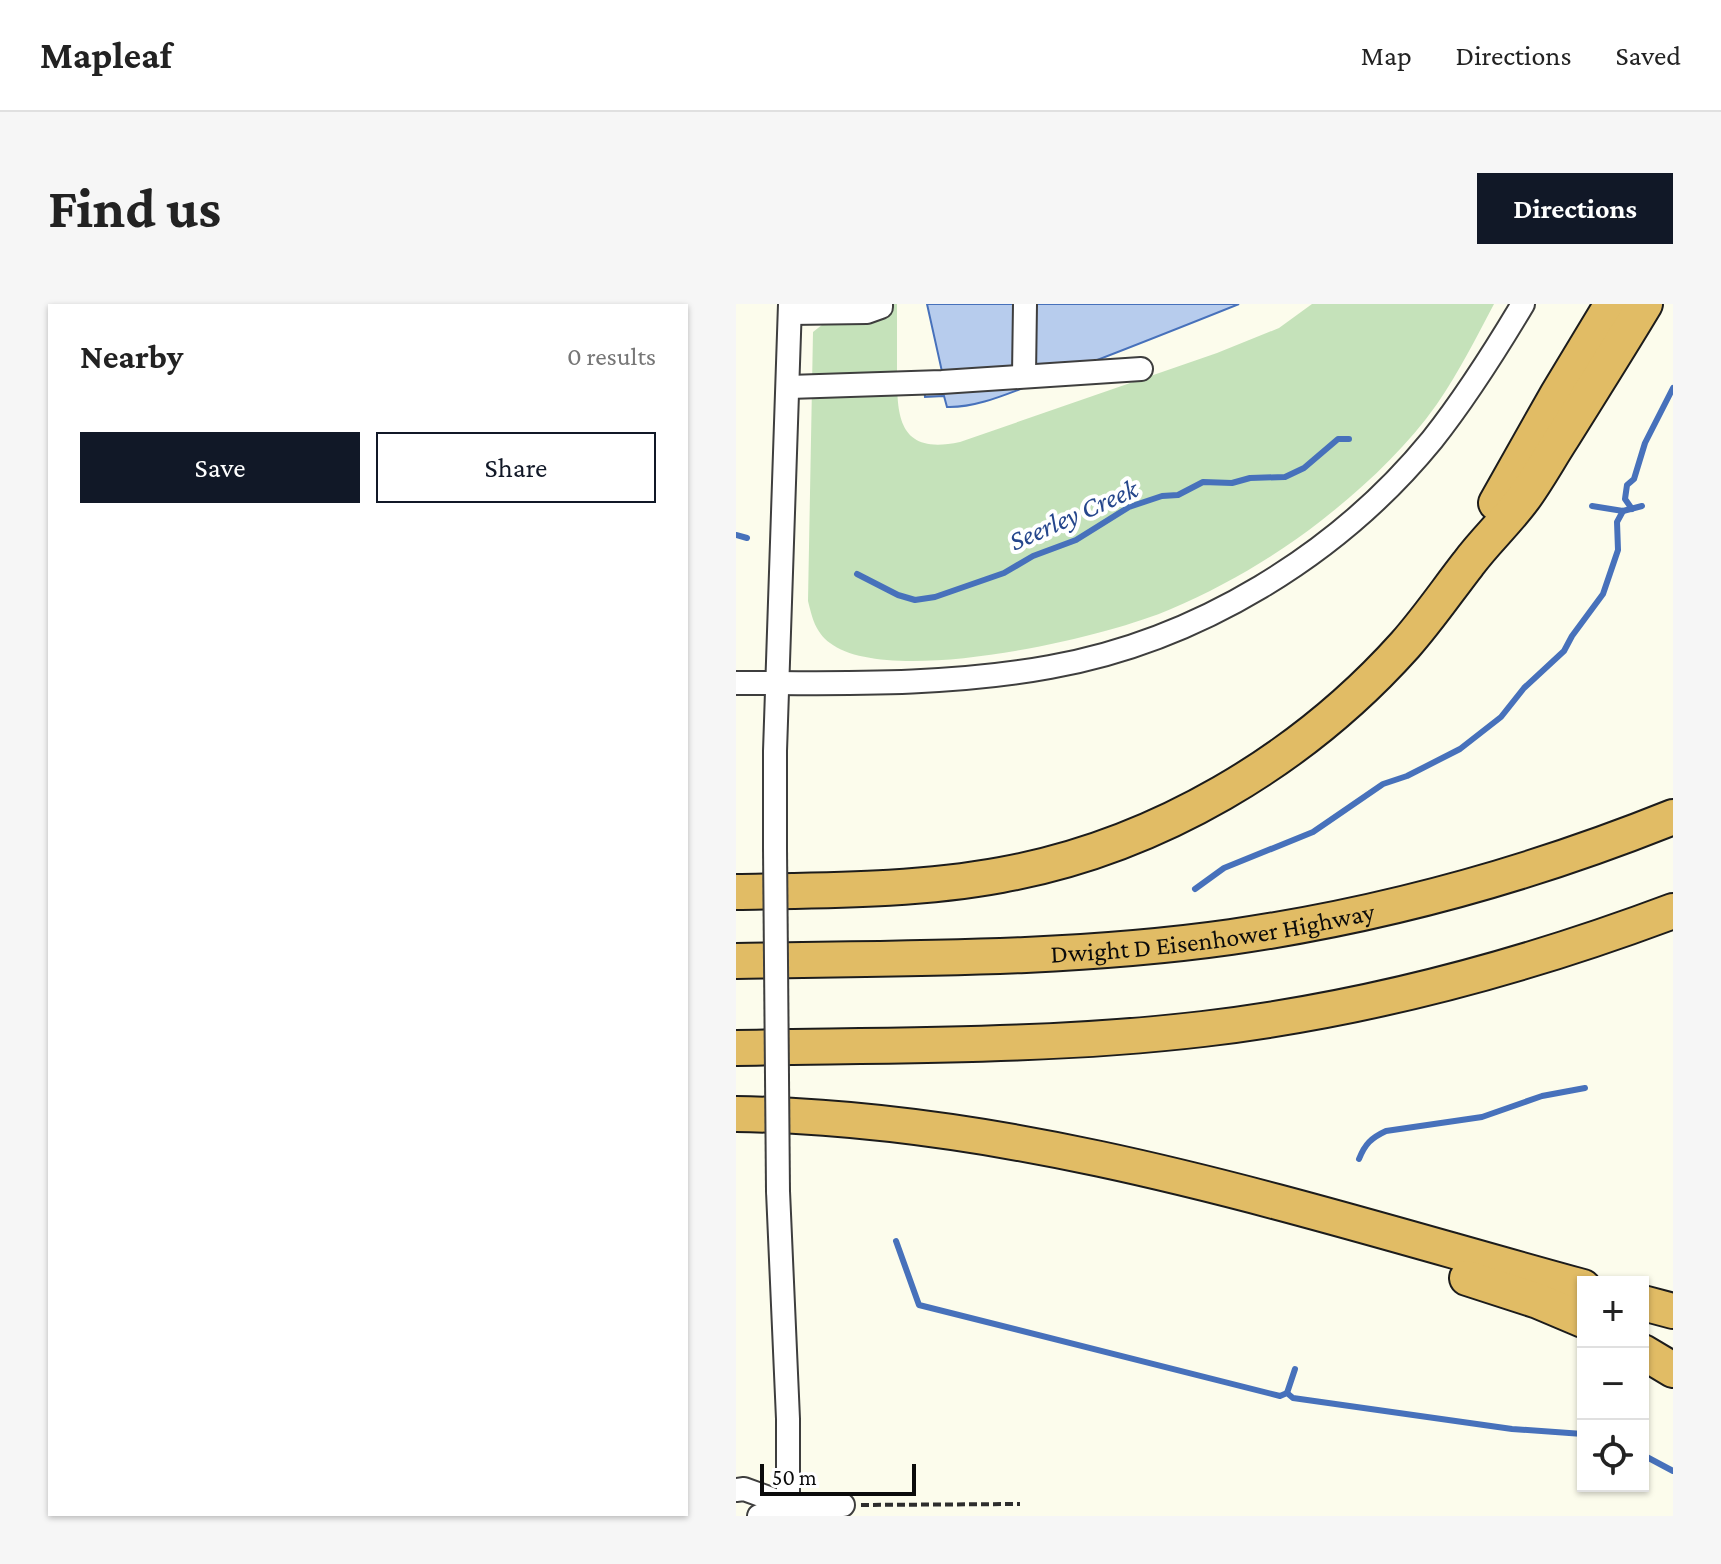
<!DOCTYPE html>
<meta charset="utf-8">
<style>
:root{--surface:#fff;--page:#f6f6f6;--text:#222;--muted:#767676;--line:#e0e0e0;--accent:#111827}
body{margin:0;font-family:"Crimson Pro",serif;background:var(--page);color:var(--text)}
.controls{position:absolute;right:24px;bottom:24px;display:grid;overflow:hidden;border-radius:0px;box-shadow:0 2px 6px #0004}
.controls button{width:72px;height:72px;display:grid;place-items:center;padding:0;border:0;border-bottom:2px solid var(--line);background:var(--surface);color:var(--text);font:40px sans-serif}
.scale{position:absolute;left:24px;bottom:20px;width:156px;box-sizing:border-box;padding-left:8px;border:4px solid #0b0b0b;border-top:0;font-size:22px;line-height:28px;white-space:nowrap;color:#0b0b0b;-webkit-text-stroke:6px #fff;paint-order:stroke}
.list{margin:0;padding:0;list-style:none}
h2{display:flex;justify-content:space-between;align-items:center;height:104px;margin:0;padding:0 32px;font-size:34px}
h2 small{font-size:26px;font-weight:400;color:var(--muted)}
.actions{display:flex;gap:16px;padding:24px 32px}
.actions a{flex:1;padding:18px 0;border:2px solid var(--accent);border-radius:0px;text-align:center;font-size:28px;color:var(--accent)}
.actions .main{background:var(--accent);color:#fff}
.icon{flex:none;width:44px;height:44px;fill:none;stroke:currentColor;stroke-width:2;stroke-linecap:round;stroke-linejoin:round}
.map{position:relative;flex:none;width:937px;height:1212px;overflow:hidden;border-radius:0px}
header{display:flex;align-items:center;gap:48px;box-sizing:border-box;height:112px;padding:0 40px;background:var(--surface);border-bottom:2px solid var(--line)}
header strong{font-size:38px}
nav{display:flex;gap:44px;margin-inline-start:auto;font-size:28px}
.intro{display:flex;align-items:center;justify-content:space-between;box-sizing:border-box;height:192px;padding:0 48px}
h1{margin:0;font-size:56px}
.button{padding:20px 36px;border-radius:0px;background:var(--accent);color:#fff;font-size:28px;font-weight:700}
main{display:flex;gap:48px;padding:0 48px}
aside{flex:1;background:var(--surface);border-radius:0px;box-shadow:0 2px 6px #0004}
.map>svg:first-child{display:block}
.green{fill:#c5e2ba}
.water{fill:#b7cced;stroke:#4771bb;stroke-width:2}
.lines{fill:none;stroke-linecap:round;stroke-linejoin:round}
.stream{stroke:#4771bb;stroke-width:6}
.minor-casing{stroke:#3e3e3e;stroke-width:26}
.highway-casing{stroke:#1c1c1c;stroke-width:38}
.path{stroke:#2d2d2d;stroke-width:4;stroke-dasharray:8 4;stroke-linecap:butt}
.minor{stroke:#fff;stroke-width:22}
.highway{stroke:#e1bc65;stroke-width:34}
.minor-bridge-casing{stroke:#3e3e3e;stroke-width:26;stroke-linecap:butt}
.minor-bridge{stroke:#fff;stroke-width:22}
.labels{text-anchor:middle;stroke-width:8;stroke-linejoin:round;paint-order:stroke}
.street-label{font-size:26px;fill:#0b0b0b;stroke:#fff}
.water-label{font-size:28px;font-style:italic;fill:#25468c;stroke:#fff}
</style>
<header>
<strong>Mapleaf</strong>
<nav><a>Map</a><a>Directions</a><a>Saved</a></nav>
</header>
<div class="intro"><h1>Find us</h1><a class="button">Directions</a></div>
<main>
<aside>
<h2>Nearby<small>0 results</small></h2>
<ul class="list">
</ul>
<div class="actions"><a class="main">Save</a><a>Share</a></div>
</aside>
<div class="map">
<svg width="937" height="1212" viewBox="0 0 937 1212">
<rect width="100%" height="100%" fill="#fcfcec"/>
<path class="green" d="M 91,0 L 161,0 C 161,21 161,42 161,62 C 161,110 160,152 224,138 L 481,49 L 543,24 L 576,0 L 758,0 C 740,34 723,68 701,100 C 670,144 628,183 586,216 C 540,252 489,282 435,305 C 369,334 153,384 94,339 C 79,328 76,313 72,297 L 77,28 L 91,17 Z"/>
<path class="water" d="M 191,0 L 503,0 C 438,26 373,52 306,77 C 277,87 243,104 211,103 L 208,92 L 189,93 L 187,74 L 207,72 Z"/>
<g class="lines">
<g class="stream">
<polyline points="856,202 887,207 906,202"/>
<polyline points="896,205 889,195 891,181 898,175 909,139 937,84"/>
<polyline points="0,231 11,234"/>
<polyline points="121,270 162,291 179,296 199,293 268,269 297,252 340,236 393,203 426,192 442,191 467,178 496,179 514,174 549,173 568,164 602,135 613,135"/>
<polyline points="459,585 488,564 577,528 647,480 671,472 724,445 765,413 788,384 828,347 836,332 867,290 882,246 881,218 887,207"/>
<path d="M 623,855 C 629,840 635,834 650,827 L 746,813 L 806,792 L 849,784"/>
<polyline points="160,937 183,1001 544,1092 551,1089 557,1094 776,1125 847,1130"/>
<polyline points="551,1089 559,1065"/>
<polyline points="907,1151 937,1167"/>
</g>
<defs>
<g id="minor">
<polyline points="54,9 131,8 145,3 145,0"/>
<polyline points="288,71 289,0"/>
<polyline points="53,83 206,78 405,65"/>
<path d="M 0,379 C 104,379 211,382 314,363 C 461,337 602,251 696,136 C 730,93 759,47 787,0"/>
<polyline points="39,544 39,447 54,0"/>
<polyline points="42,887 52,1115 52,1212"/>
<polyline points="0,1186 8,1185 52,1201 107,1201"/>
<polyline points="23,1212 52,1201"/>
</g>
<g id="highway">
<polyline points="760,199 821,91 876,0"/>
<path d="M 0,588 C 89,586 178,587 265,571 C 420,543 565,457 669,341 C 692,315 711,287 732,260 C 749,237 770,218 787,195 C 801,176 813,154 826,134 C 854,89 882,45 909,0"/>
<path id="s1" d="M 0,657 C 165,654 332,656 495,633 C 647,611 795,570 937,513"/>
<path d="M 0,744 C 155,741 313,743 467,725 C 628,706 785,664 937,607"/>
<path d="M 0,810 C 291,814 569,907 847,983"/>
<polyline points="731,974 802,997 847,1016"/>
<polyline points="907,999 937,1007"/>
<polyline points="907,1048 937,1066"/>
</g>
</defs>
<use href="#minor" class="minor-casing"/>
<use href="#highway" class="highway-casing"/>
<polyline class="path" points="125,1201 284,1200"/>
<use href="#minor" class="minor"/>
<use href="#highway" class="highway"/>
<defs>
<polyline id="minor-bridge" points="39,544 42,887"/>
</defs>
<use href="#minor-bridge" class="minor-bridge-casing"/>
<use href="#minor-bridge" class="minor-bridge"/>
</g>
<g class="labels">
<g class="street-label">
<text dy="9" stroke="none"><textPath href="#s1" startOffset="478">Dwight D Eisenhower Highway</textPath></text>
</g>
<g class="water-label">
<text transform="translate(337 210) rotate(-24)" y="10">Seerley Creek</text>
</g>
</g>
</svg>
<div class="controls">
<button>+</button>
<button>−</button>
<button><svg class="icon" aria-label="locate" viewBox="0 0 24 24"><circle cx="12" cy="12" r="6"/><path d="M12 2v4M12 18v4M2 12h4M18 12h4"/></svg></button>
</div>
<div class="scale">50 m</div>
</div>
</main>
